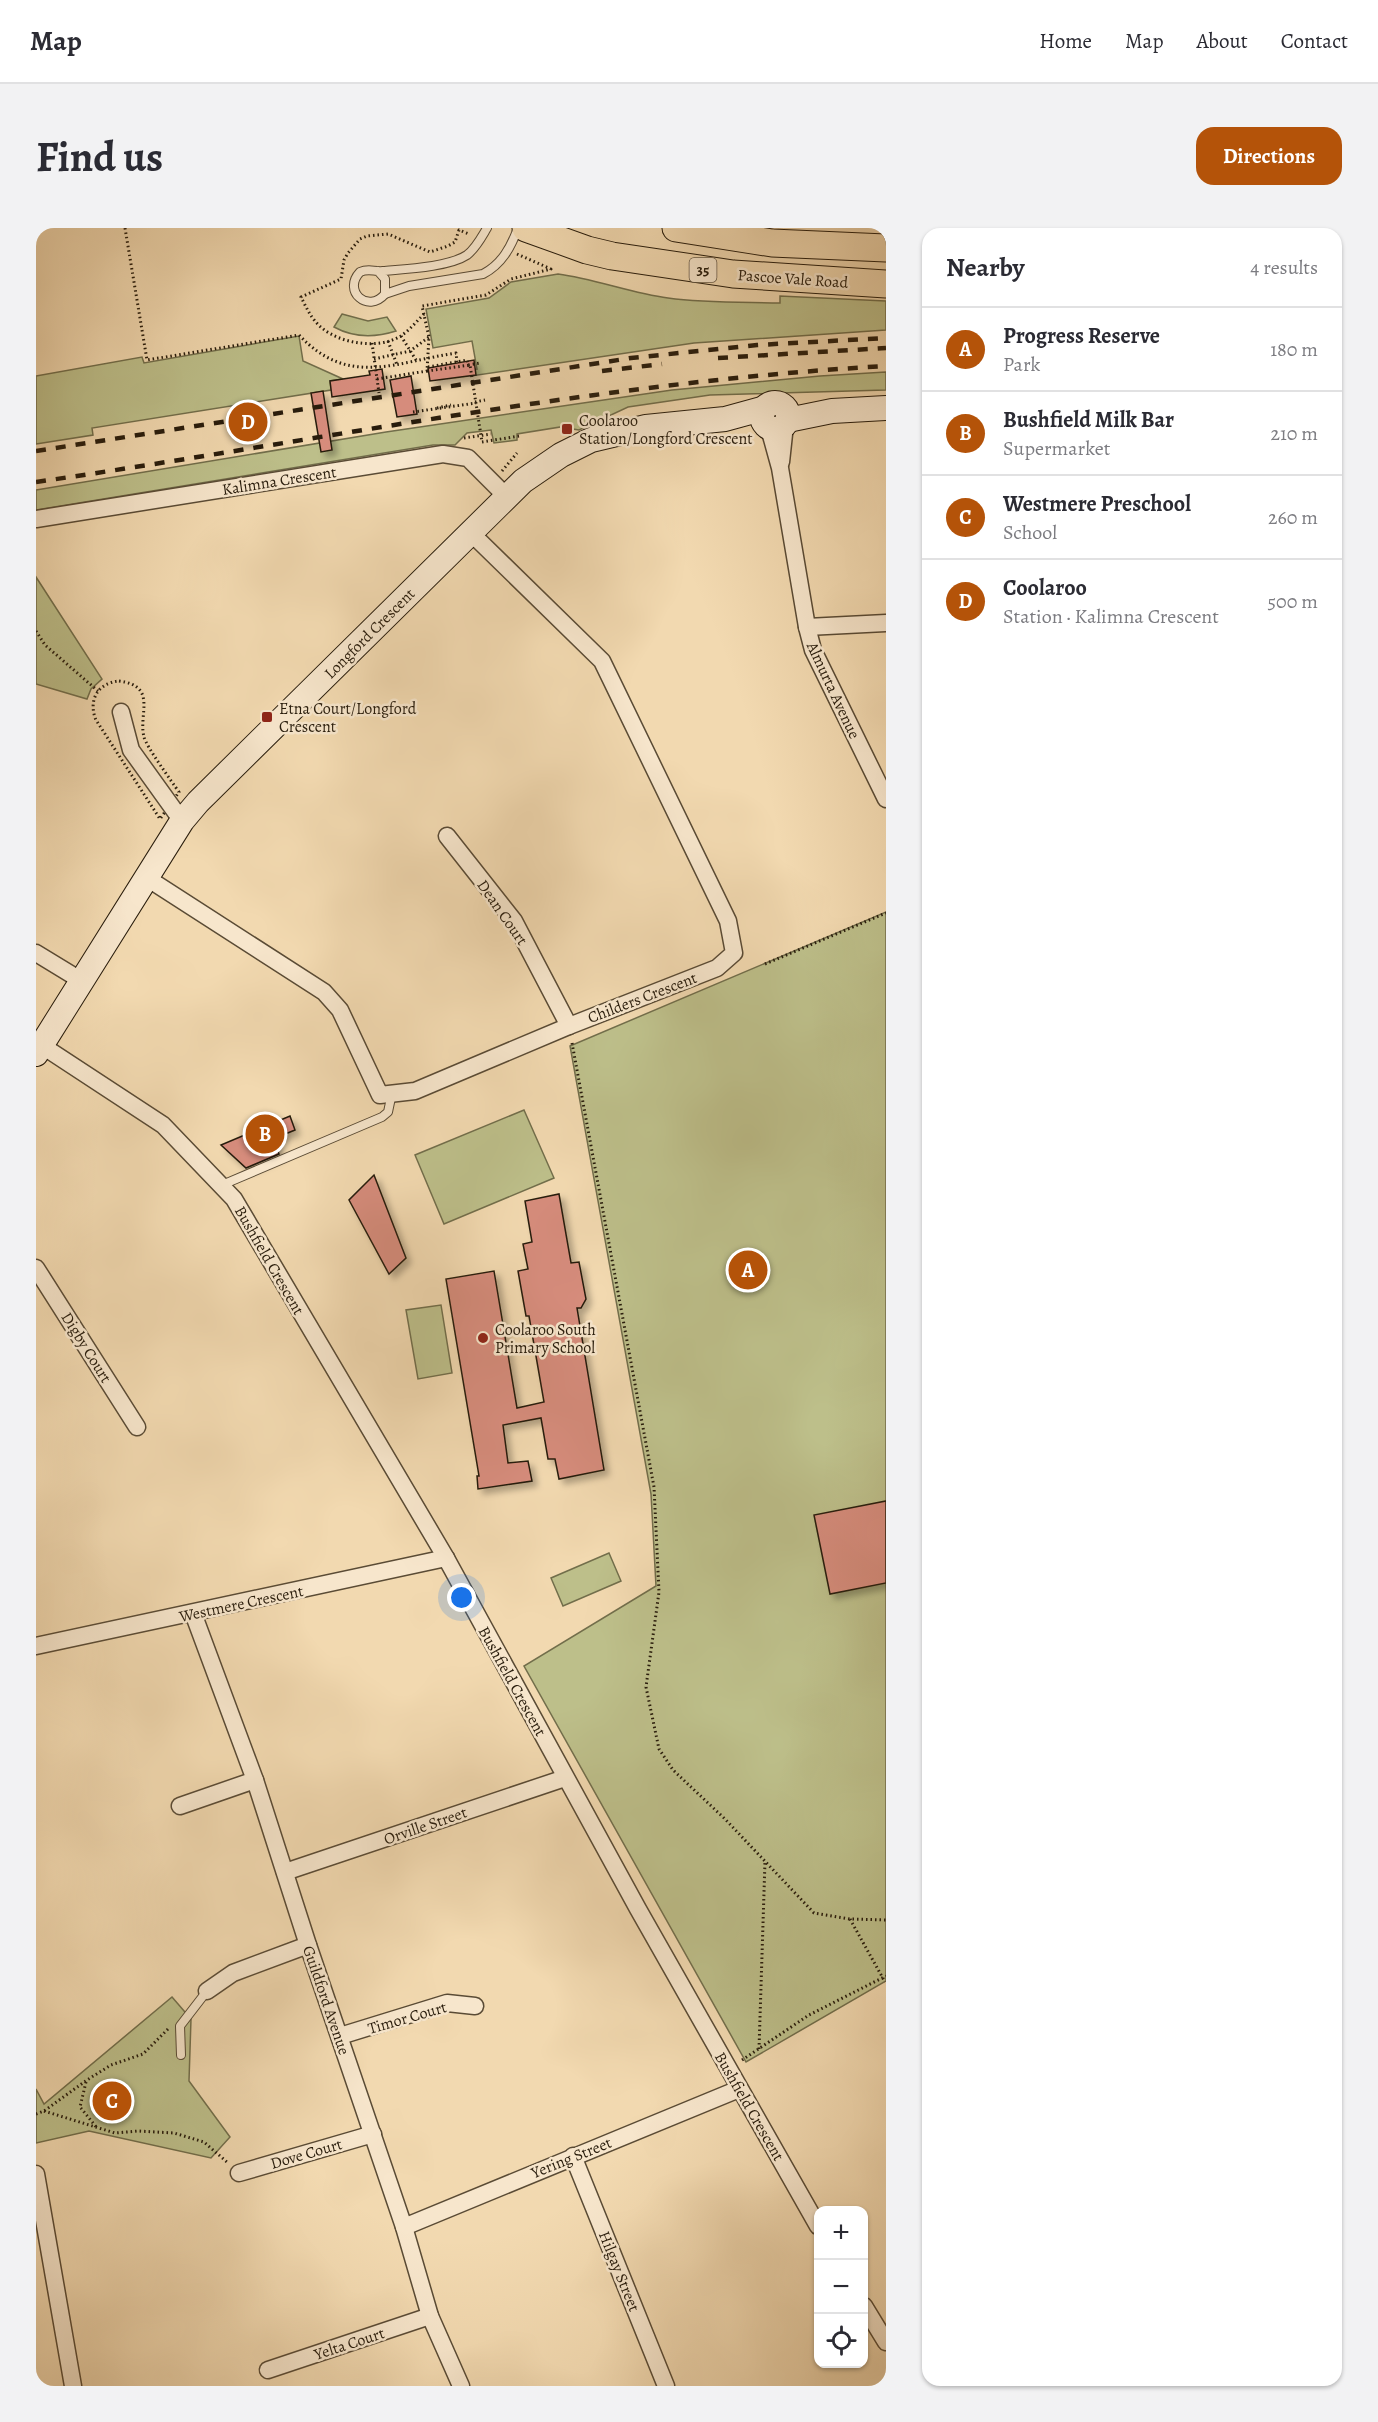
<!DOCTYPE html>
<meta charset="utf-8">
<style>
:root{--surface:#fff;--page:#f2f2f3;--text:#2b2b33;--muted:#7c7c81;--line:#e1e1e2;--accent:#b45309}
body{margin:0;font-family:Alegreya,serif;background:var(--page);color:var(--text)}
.controls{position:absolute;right:18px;bottom:18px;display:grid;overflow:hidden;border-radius:12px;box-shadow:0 2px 4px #0004}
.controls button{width:54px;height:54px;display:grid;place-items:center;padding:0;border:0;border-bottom:2px solid var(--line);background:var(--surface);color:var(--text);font:30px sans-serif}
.you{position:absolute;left:426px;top:1370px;width:21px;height:21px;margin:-15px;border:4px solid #fff;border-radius:50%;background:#1a73e8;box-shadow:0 0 0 9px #1a73e833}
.badge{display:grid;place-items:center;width:39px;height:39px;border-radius:50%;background:var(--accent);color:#fff;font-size:20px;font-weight:700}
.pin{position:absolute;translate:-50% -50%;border:3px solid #fff;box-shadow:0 2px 6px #0006}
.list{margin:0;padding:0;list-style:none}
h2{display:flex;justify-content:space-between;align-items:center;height:78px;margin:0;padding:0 24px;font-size:26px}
h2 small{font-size:20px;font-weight:400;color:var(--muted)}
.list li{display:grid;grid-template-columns:39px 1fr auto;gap:18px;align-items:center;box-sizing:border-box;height:84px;padding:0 24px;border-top:2px solid var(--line)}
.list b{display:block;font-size:22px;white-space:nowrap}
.list p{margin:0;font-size:20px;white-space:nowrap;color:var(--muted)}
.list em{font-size:20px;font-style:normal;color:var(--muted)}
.icon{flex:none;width:33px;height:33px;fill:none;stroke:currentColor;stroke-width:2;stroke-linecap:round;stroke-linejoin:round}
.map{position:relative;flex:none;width:850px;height:2158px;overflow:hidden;border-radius:18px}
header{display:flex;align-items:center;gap:36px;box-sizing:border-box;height:84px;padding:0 30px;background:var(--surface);border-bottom:2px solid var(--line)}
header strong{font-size:28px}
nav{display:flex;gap:33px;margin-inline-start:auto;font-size:21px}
.intro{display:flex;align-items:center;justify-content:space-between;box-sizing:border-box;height:144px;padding:0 36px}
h1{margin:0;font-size:42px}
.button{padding:15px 27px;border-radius:18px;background:var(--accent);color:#fff;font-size:21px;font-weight:700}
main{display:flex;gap:36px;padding:0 36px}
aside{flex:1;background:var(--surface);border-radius:18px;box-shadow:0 2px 4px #0004}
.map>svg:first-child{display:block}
.green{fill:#bdbf8a;stroke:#726e4b;stroke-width:1.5}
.building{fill:#d68c7b;stroke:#281c0c;stroke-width:1.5;filter:url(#shadow)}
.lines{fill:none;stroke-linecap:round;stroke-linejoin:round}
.lane-casing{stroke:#5a4b35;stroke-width:10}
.street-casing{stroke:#5a4b35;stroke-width:19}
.secondary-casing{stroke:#281c0c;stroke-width:26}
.primary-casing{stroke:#281c0c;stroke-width:29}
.path{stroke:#281c0c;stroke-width:3;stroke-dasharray:1.5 3;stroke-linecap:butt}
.lane{stroke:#f7e6cc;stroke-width:8}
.street{stroke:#f7e6cc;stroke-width:16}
.secondary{stroke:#f7e6cc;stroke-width:24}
.primary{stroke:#f2d9b0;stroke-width:27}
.rail{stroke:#281c0c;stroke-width:4.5;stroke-dasharray:10 10;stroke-linecap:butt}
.path-bridge{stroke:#281c0c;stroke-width:3;stroke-dasharray:1.5 3;stroke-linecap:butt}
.poi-dot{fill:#8f2418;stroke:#f7e6cc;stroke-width:2}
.labels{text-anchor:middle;stroke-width:5;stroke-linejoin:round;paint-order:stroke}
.shield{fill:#f7e6cc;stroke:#665946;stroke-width:1.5}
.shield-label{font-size:15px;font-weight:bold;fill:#281c0c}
.street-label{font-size:16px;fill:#281c0c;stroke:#f7e6cc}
.poi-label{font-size:16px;fill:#281c0c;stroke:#f7e6cc;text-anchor:start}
</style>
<header>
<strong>Map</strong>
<nav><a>Home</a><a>Map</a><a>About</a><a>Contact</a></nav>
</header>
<div class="intro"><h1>Find us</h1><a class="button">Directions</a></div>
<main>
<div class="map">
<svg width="850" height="2158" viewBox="0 0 850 2158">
<defs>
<filter id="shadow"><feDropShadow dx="5" dy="5" stdDeviation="3" flood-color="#0004"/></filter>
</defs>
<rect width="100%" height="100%" fill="#f2d9b0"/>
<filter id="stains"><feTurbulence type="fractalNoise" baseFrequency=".00333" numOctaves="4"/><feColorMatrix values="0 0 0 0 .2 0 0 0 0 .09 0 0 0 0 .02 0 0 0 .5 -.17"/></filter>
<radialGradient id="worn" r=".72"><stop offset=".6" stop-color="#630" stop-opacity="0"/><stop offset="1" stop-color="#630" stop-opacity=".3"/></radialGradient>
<g class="green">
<path d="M 522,46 C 559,51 595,65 632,70 C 669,75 707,74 744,75 L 744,68 L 850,73 L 850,102 L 658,115 L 435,148 L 434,142 L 441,141 L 436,113 L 397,120 L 390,81 L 453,70 L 475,54 Z"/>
<path d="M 306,86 L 332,93 L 351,89 L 360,103 C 338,110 318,110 298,99 Z"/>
<polygon points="263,108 267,133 307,151 294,153 295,162 56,200 57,207 0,216 0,148 106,129 108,135"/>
<polygon points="850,144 850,162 674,167 592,179 543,202 537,201 537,197 481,206 481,212 458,215 455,202 431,205 419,217 397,217 0,282 0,262 350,204 636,162 784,148"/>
<polygon points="0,349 66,451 55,461 51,471 0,456"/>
<polygon points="850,684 850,1753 710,1834 488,1438 620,1358 615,1266 534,818"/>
<polygon points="488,882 518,950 408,996 379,927"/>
<polygon points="405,1077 416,1145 382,1151 370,1082"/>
<polygon points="573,1325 585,1353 527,1378 515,1350"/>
<polygon points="136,1769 155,1791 153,1853 194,1909 175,1930 53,1903 0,1915 0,1861 8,1876"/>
</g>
<g class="building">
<polygon points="438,132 440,147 394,153 392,140"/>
<polygon points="346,141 349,161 296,169 294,153 334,147 333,143"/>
<polygon points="375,148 381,186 361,189 354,152"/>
<polygon points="287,163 296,222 285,224 275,165"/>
<polygon points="254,888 259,902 237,911 243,926 210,940 185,917"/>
<polygon points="338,947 370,1030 353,1046 313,972"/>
<polygon points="523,966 535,1035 543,1034 550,1071 545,1080 541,1080 568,1242 523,1251 519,1231 512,1231 505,1190 467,1197 472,1235 492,1233 496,1253 442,1261 441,1248 443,1248 410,1051 458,1043 481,1180 508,1174 493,1088 490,1088 482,1043 492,1041 487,1016 496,1014 489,973"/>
<polygon points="850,1273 850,1355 794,1366 778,1287"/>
</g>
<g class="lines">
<defs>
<g id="lane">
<path d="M 342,43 L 349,51 L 349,66 C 332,86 306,63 324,44 C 333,40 338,44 347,43 C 369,41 413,39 431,27 C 440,20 445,10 451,0"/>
<path d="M 349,66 L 373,58 L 447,46 C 466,36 475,19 482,0"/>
<polyline points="186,957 346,889 352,884 356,865"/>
<polyline points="145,1827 144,1798 171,1763"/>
</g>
<g id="street">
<polyline points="733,200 744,240 771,399 777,422 850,571"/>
<polyline points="745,234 749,197"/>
<polyline points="0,291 407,226 432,230 471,269"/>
<polyline points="771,399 850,395"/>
<polyline points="85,484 95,522 146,593"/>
<polyline points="411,608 478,693 533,798"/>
<polyline points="111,650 288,764 304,782 344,867 379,863 533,798 681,740 698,725 692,693 566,433 434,304"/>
<polyline points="0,725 46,753"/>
<polyline points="5,817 127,897 198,971 410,1330 602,1681 782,1998"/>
<polyline points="0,1040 101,1199"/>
<polyline points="157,1385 219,1552 272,1717 368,1999 394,2088 425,2158"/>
<polyline points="0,1418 410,1330"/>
<polyline points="144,1578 219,1552"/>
<polyline points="249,1644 529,1550"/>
<polyline points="171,1763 197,1745 272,1717"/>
<polyline points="304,1808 411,1775 439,1778"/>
<polyline points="537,1928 630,2158"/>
<polyline points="203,1945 337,1906"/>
<polyline points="0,1946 37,2158"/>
<polyline points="368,1999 703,1861"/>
<polyline points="828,2078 850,2114"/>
<polyline points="232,2142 394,2088"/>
</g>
<g id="secondary">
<circle cx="739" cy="188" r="13"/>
<polyline points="752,192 796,183 850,180"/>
<polyline points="0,826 146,593 162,574 487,253 525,227 555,212 610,199 689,191 729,180"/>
</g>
<g id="primary">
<polyline points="490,0 551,22 576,28 697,46 850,56"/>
<polyline points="640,0 736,15 850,20"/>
</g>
</defs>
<use href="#lane" class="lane-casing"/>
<use href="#street" class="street-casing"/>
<use href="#secondary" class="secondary-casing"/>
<use href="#primary" class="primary-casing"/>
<g class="path">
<path d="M 89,0 L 111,132 L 263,107 C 313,160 359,134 420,125 L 421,134"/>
<path d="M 388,86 C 380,94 372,104 363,109 C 342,121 305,116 286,100 C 276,92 271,81 265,69 L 305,51 L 308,32 L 312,25 L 324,11 L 331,8 L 352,6 L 394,24 L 412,18 L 419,14 L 423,2 L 433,6"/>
<polyline points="365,108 380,132"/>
<polyline points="352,113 361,137"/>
<polyline points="336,115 343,165"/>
<polyline points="338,131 374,123 393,109"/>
<polyline points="392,139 431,132 432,137 444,135"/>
<polyline points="341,151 391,143 393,109 386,78 450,67 475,51 515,41 481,26"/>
<polyline points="439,174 449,172"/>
<polyline points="401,180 415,177"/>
<polyline points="377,184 440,175"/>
<polyline points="428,210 455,206"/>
<polyline points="446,214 483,208"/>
<polyline points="466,243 481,225"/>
<polyline points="0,403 9,417 62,463"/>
<path d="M 83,453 C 122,458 102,486 108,509 C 110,518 136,554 143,564 L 124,591 L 60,492 C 52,473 61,455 83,453 Z"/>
<polyline points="729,736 850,685"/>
<polyline points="536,815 618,1259 623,1364 610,1459 623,1521 637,1542 689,1591 778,1685 814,1691 850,1692"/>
<polyline points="814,1691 849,1754"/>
<polyline points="723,1821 729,1633"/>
<polyline points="706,1832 773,1787 850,1748"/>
<polyline points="50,1854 44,1879 61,1900"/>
<polyline points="8,1883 79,1905 102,1903 138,1905 168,1914 192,1935"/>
<polyline points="0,1886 8,1883 51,1852 75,1837 107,1826 133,1800"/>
</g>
<use href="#lane" class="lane"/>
<use href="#street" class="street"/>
<use href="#secondary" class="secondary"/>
<use href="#primary" class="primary"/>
<g class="rail">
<polyline points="682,130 850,120"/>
<polyline points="566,143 626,136"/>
<polyline points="0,223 595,130 721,117 850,110"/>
<path d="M 0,254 C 283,213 564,154 850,138"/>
</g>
<polyline class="path-bridge" points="391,143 434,137 446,214"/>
</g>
<g class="poi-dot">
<rect x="525" y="195" width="12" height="12" rx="3"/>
<rect x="225" y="483" width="12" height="12" rx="3"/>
<circle cx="447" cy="1110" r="6"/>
</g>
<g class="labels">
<rect class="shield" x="653.5" y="30" width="27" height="24" rx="4.5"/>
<g class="shield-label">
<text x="667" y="47">35</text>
</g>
<g class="street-label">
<text transform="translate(757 50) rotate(4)" y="6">Pascoe Vale Road</text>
<text transform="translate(243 252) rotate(-9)" y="6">Kalimna Crescent</text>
<text transform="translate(333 405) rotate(-45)" y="6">Longford Crescent</text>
<text transform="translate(798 462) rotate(65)" y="6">Almurta Avenue</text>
<text transform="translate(467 684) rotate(55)" y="6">Dean Court</text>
<text transform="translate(606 769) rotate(-21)" y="6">Childers Crescent</text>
<text transform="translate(234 1032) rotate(60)" y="6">Bushfield Crescent</text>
<text transform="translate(51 1119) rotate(58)" y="6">Digby Court</text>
<text transform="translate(205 1375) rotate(-12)" y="6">Westmere Crescent</text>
<text transform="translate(477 1453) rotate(61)" y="6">Bushfield Crescent</text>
<text transform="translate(389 1597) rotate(-19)" y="6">Orville Street</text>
<text transform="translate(291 1772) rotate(71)" y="6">Guildford Avenue</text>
<text transform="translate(371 1789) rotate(-16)" y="6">Timor Court</text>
<text transform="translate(714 1878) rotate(60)" y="6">Bushfield Crescent</text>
<text transform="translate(270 1925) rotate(-16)" y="6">Dove Court</text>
<text transform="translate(535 1929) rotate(-22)" y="6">Yering Street</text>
<text transform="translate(584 2043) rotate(68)" y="6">Hilgay Street</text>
<text transform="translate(313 2115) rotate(-18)" y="6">Yelta Court</text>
</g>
<g class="poi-label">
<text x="543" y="198">Coolaroo<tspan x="543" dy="18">Station/Longford Crescent</tspan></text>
<text x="243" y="486">Etna Court/Longford<tspan x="243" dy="18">Crescent</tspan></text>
<text x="459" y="1107">Coolaroo South<tspan x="459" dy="18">Primary School</tspan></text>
</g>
</g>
<rect width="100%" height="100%" filter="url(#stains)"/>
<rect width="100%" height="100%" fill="url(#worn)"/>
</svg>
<div class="controls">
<button>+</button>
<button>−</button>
<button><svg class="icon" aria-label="locate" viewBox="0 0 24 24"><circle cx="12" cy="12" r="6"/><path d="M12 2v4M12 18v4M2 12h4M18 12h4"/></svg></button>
</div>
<div class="you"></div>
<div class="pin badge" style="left:712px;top:1042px">A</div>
<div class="pin badge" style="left:229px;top:906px">B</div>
<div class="pin badge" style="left:76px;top:1873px">C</div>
<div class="pin badge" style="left:212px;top:194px">D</div>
</div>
<aside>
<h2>Nearby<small>4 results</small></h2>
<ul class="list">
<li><span class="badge">A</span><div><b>Progress Reserve</b><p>Park</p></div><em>180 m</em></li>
<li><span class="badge">B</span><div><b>Bushfield Milk Bar</b><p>Supermarket</p></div><em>210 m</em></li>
<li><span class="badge">C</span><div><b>Westmere Preschool</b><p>School</p></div><em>260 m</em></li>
<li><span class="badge">D</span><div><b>Coolaroo</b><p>Station · Kalimna Crescent</p></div><em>500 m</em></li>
</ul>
</aside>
</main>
